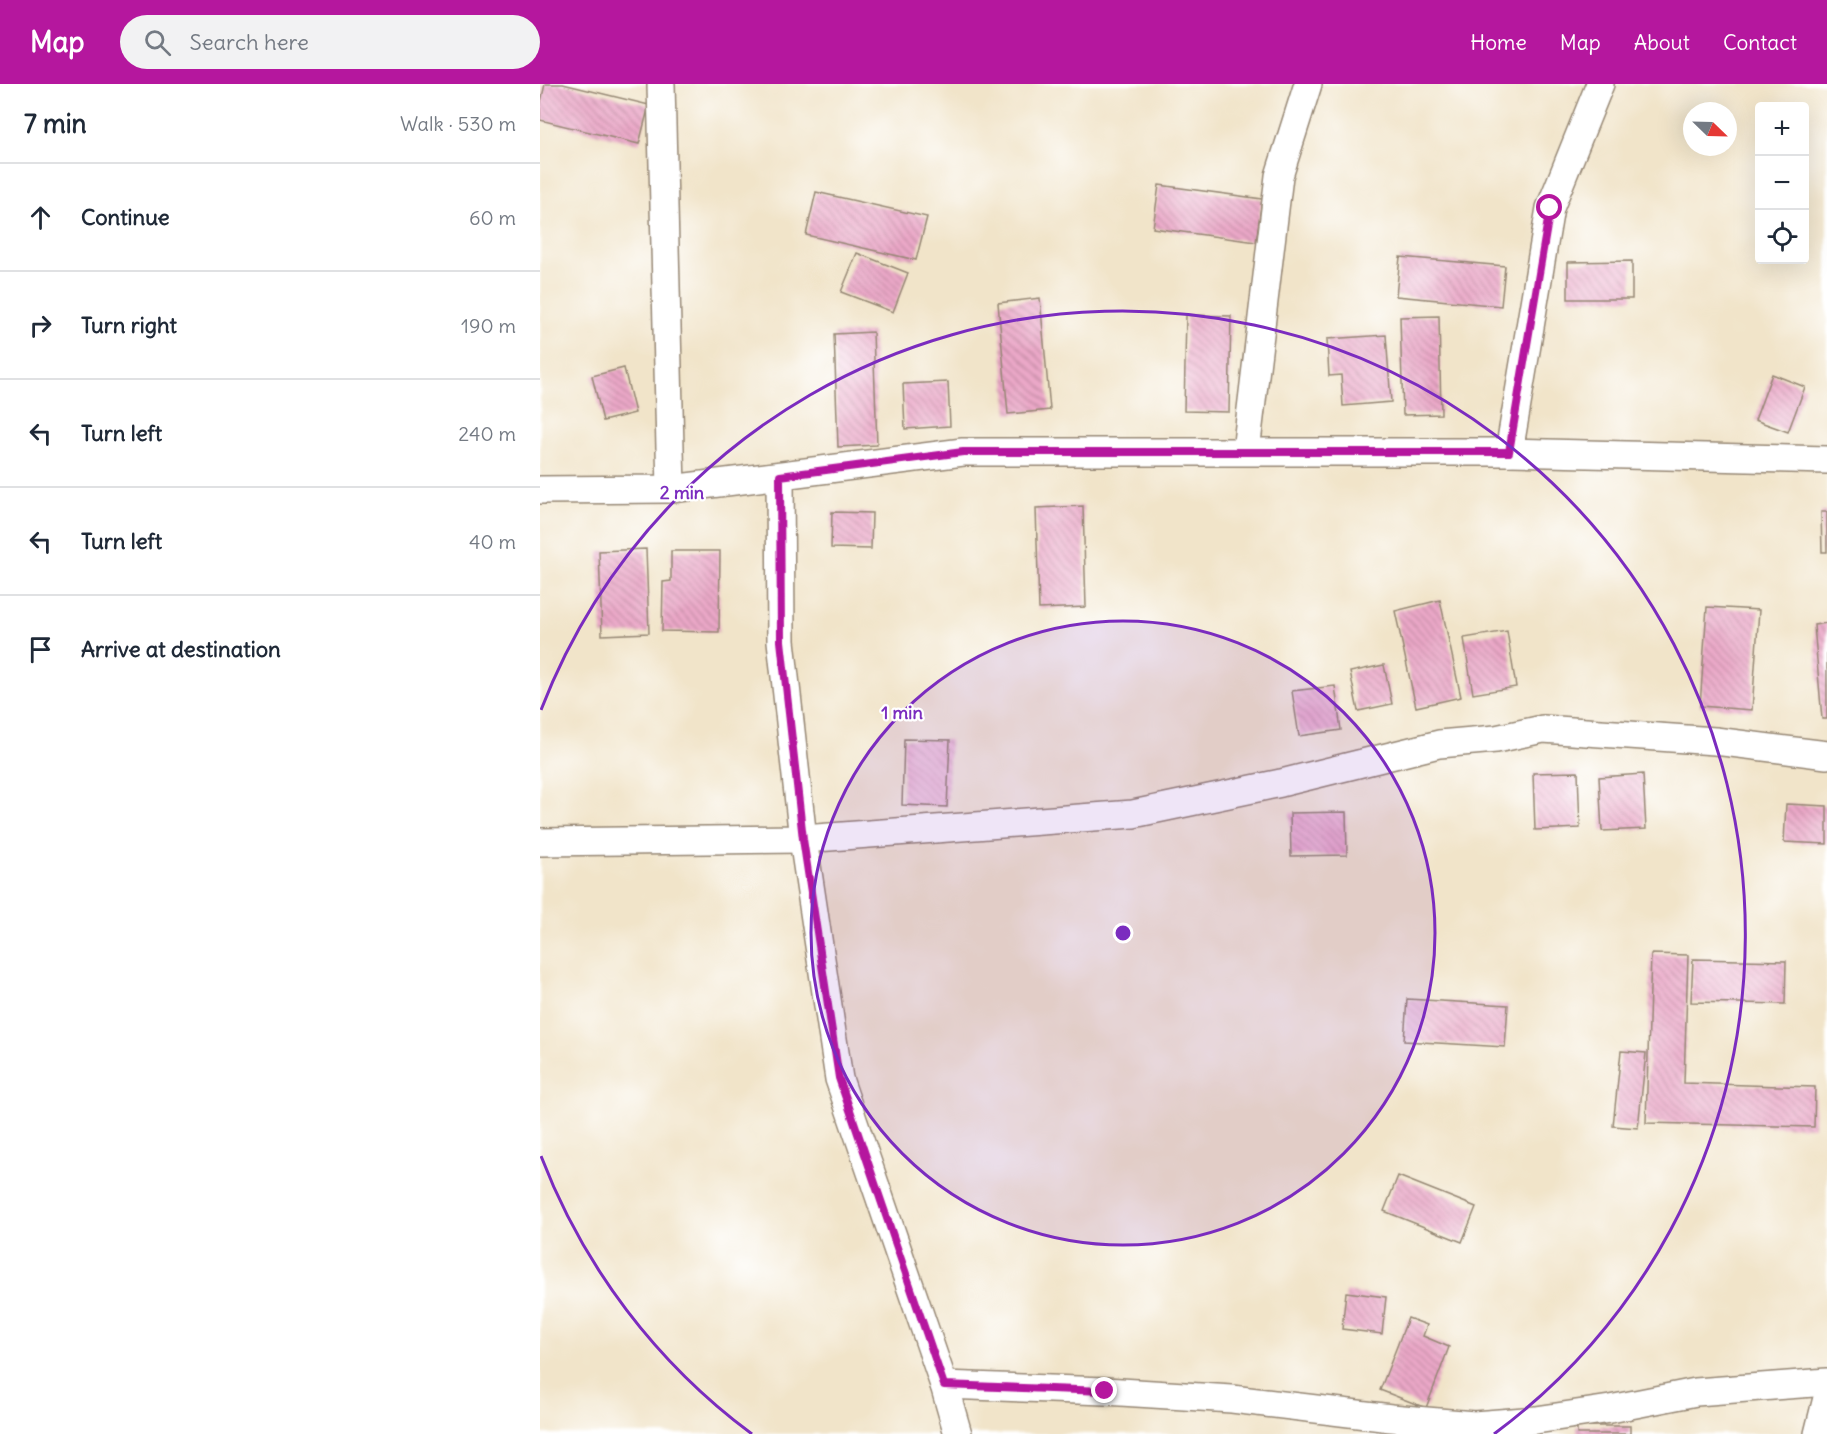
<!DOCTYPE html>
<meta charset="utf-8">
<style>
:root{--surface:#fff;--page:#f2f2f3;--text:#1f2937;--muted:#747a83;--line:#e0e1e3;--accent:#b5179e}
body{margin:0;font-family:Delius,sans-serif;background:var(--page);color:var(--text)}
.controls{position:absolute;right:18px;top:18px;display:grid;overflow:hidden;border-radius:6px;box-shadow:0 6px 24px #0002}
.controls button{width:54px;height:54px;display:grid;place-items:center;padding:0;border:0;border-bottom:2px solid var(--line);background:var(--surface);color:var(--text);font:30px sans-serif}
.compass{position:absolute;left:1143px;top:18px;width:54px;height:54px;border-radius:50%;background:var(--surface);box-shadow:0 6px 24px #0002;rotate:113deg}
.stop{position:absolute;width:18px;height:18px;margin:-14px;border:4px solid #b5179e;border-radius:50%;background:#fff}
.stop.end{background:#b5179e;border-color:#fff;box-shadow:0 2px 6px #0008}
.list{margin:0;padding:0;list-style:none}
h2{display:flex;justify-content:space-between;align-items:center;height:78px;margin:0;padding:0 24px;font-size:26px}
h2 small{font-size:20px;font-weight:400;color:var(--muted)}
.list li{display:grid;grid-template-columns:39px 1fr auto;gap:18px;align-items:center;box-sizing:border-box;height:108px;padding:0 24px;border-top:2px solid var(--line)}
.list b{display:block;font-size:22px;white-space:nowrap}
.list em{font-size:20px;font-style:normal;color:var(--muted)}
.icon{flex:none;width:33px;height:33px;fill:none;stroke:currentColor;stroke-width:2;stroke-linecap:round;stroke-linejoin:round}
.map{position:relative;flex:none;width:1287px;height:1350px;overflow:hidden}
header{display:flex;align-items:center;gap:36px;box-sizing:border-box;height:84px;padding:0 30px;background:var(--accent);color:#fff}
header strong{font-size:28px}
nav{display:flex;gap:33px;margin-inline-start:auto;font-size:21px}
.search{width:420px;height:54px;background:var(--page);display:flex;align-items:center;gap:15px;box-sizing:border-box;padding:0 21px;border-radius:33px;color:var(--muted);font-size:22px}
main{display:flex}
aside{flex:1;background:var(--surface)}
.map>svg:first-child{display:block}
.building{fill:url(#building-back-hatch)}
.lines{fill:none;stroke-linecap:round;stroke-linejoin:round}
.minor-casing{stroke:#968774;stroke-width:30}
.minor{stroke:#fff;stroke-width:27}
.route{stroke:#b5179e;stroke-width:8}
.ring{fill:none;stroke:#7b2cbf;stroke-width:3}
.centre{fill:#7b2cbf;stroke:#fff;stroke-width:3}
.ring-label{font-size:18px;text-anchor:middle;font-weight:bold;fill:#7b2cbf;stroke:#fff;stroke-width:4.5;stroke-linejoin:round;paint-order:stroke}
</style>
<header>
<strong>Map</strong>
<div class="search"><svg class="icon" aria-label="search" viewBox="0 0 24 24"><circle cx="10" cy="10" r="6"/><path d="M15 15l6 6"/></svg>Search here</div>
<nav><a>Home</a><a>Map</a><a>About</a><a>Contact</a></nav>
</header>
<main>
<aside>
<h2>7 min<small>Walk · 530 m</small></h2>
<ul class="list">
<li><svg class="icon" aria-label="ahead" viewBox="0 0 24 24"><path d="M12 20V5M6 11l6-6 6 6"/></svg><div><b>Continue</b></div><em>60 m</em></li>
<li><svg class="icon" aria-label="right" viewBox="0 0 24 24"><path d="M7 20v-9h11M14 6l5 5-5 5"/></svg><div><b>Turn right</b></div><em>190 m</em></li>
<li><svg class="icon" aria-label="left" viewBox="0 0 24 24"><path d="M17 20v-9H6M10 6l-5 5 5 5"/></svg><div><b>Turn left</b></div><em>240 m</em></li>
<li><svg class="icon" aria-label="left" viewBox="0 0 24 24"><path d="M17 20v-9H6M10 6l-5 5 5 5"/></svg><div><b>Turn left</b></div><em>40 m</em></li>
<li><svg class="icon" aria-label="arrive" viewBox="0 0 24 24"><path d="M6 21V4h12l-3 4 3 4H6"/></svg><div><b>Arrive at destination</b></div></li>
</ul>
</aside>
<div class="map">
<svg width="1287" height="1350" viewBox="0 0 1287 1350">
<defs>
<pattern id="building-back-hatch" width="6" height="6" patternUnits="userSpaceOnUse" patternTransform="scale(1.5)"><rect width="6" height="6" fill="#eba8c8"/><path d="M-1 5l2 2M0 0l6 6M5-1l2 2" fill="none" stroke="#c089a2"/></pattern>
</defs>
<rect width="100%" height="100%" fill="#fff"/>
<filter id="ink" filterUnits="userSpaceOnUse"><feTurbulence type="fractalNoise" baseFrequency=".0167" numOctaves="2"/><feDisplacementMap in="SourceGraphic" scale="12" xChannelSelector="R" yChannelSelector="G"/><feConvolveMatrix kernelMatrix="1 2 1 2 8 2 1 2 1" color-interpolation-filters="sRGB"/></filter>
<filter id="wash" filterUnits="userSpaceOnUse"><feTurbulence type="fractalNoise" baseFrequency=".008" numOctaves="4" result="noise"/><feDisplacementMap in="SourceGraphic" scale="24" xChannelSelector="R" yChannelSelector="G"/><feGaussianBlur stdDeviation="1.35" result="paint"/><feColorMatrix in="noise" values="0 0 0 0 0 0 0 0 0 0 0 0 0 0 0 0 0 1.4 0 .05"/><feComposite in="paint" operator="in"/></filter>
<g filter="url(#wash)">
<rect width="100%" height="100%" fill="#f1e4c9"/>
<g id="blocks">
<g class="building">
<polygon points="5,0 23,0 109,21 99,60 0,36 0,22"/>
<polygon points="619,101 722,115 716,158 613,144"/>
<polygon points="276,108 387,133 376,176 266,151"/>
<polygon points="317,169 368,189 353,228 301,208"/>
<polygon points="860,173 965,182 961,222 856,212"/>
<polygon points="1092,177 1092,215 1028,215 1028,178"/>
<polygon points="500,214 510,326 468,330 458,219"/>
<polygon points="646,231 691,232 689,328 644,327"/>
<polygon points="899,232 901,330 863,331 860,233"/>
<polygon points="333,248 337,361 298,363 294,250"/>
<polygon points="846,251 851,318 803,322 801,291 789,292 787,255"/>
<polygon points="84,284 95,329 63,337 52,292"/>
<polygon points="1232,290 1265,303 1248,348 1215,336"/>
<polygon points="408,298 410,342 365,345 363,300"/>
<polygon points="543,422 546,523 499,525 496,424"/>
<polygon points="292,428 332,429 331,465 291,464"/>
<polygon points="1281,428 1287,428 1287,468 1282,468"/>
<polygon points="106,465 109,549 62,551 59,467"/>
<polygon points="131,467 180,467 179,548 122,547 123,498 131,497"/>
<polygon points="900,516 921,613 876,623 855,527"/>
<polygon points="1167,523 1219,526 1212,626 1160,622"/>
<polygon points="1287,539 1287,635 1282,635 1274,541"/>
<polygon points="967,547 976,603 933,610 924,554"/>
<polygon points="844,581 852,620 818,627 810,588"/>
<polygon points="795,602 801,646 759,652 752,607"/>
<polygon points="364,655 410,656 407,723 362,721"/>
<polygon points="1038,688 1040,744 995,746 993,689"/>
<polygon points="1103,690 1106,745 1062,747 1059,693"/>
<polygon points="1246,720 1287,722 1287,760 1244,758"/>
<polygon points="806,728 807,771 751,772 750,729"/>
<polygon points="1111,870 1148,871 1144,999 1275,1003 1274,1043 1106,1039"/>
<polygon points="1153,875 1246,877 1245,920 1151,918"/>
<polygon points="867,915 968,921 965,963 864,957"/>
<polygon points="1081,967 1106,969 1098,1044 1073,1042"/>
<polygon points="858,1092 936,1123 922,1158 844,1127"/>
<polygon points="806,1208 846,1213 842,1250 802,1245"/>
<polygon points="868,1234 887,1241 883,1252 909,1263 886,1324 840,1306"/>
<rect x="1037" y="1342" width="53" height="8"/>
</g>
</g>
</g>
<g filter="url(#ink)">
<use href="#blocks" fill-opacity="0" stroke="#968774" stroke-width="1.5"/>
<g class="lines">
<defs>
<g id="minor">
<polyline points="121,0 131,405"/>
<polyline points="706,367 739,92 768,0"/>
<polyline points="969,368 1010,124 1060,0"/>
<polyline points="240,392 241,557 263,755 299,995 404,1301 418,1350"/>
<polyline points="0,406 131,405 423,368 969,368 1287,376"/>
<polyline points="0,758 263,755 593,730 741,699 899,660 956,655 1003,645 1175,657 1287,671"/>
<polyline points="404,1301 565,1307 692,1315 851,1334 934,1341 996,1336 1070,1325 1156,1308 1287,1298"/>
<polyline points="1278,1350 1287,1314"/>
</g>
</defs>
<use href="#minor" class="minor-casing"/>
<use href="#minor" class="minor"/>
</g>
</g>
<g class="lines" filter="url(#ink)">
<polyline class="route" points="565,1307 404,1301 299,994 263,755 241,557 240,392 423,368 969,368 1010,124"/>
</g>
<circle cx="583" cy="849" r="312" fill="#7b2cbf" fill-opacity=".12"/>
<g class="ring">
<circle cx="583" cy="849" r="312"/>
<path d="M212 1350A623 623 0 0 1 1 1072M1 626A623 623 0 1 1 954 1350"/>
</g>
<circle cx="583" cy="849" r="9" class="centre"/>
<g class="ring-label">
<text x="142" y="415">2 min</text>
<text x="362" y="635">1 min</text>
</g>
</svg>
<div class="controls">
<button>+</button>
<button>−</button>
<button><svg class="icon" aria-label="locate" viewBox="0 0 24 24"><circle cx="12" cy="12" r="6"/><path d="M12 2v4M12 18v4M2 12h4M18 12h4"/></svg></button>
</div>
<svg class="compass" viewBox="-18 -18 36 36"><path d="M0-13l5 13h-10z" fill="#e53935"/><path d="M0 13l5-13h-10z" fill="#747a83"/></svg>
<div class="stop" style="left:1010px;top:124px"></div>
<div class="stop end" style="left:565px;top:1307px"></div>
</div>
</main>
